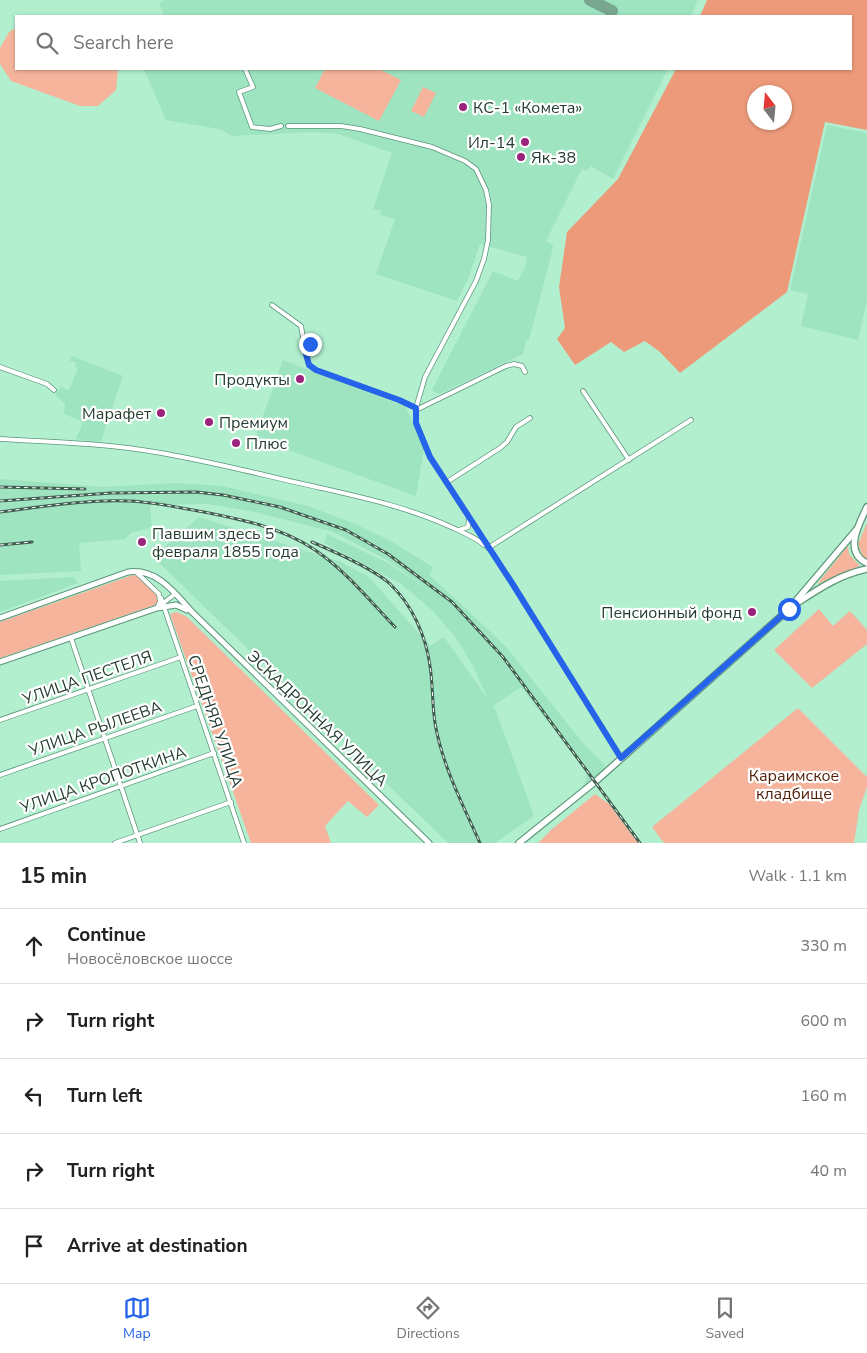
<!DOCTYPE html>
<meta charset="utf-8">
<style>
:root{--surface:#fff;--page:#f2f2f2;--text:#222;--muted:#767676;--line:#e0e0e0;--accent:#2563eb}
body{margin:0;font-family:"Nunito Sans",sans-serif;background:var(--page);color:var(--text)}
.compass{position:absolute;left:747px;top:85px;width:45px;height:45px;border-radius:50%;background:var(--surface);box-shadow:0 1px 4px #0004;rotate:344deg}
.stop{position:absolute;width:15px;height:15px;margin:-11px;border:4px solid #2563eb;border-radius:50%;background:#fff}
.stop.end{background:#2563eb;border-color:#fff;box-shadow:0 1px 5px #0008}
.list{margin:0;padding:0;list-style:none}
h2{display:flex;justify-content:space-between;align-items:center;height:65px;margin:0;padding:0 20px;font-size:21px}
h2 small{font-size:16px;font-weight:400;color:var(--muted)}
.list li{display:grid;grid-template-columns:32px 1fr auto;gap:15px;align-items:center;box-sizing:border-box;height:75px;padding:0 20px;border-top:1px solid var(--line)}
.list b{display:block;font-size:19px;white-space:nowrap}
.list p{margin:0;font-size:16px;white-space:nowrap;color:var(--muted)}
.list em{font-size:16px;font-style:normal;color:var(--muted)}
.icon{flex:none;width:28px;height:28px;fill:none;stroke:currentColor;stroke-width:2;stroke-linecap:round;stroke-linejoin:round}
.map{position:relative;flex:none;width:867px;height:843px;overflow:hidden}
.search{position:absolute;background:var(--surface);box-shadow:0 1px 4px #0004;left:15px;right:15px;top:15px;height:55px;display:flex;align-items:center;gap:12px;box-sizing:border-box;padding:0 18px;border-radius:0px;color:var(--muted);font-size:19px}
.sheet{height:440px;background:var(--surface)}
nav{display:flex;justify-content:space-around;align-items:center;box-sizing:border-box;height:70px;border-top:1px solid var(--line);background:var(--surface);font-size:14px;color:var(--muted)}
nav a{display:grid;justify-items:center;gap:2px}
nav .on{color:var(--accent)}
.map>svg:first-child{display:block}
.built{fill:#9ee4c0}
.green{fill:#f5b49b}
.forest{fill:#ed9a7a;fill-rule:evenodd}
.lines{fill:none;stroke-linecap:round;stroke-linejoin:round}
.taxiway{stroke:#79a68f;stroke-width:12}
.minor-casing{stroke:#5b9579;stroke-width:5.5}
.secondary-casing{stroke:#5b9579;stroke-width:7}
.primary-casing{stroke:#5b9579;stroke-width:8}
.minor{stroke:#fff;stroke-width:4}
.secondary{stroke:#fff;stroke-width:5}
.primary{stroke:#fff;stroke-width:5.5}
.rail-casing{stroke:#405e4f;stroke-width:3}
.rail{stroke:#fff;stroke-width:1;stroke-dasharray:4;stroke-linecap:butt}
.route{stroke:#2563eb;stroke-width:6}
.poi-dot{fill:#9c237b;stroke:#fff;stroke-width:2}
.labels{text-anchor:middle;stroke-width:4.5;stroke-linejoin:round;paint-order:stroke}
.poi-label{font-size:16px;fill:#263e32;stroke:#fff;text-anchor:start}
.street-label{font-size:16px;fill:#263e32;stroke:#fff}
.park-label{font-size:16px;fill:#511e07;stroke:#fff}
</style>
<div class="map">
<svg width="867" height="843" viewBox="0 0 867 843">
<rect width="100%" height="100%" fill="#b2efcf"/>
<g class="built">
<polygon points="164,0 698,0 691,16 164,16 159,3"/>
<polygon points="144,69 668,69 613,179 591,166 587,171 582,169 546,241 553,245 552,252 529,340 526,341 523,354 439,394 432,390 493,271 518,281 526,265 527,257 480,244 468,279 457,301 376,274 395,219 380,215 382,211 373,209 392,153 338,134 313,132 232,136 219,129 166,120"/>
<polygon points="827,125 867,133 867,300 858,340 801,326 808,294 790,290"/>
<polygon points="72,356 123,376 101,441 96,442 76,439 83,422 64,414 65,404 55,394 61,387 69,390 78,368 75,366 76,363 70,361"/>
<polygon points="283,360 406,407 424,449 416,496 255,438"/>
<polygon points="0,479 103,487 176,483 222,486 308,506 355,524 389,540 433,567 429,575 457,600 507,648 583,743 605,765 604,769 582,788 587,777 584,768 521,687 493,706 496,711 534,816 495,843 448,843 153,557 199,517 341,562 369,577 430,646 444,637 488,699 472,664 456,638 433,611 400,583 324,543 327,534 388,563 437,596 387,560 333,532 255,512 208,504 150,505 152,527 131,533 125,539 79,543 81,571 0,575"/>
<polygon points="73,577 78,583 0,612 0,581"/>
</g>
<g class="green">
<polygon points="16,28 16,69 118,69 116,90 98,106 80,106 11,81 0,64 0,48 9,32"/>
<polygon points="325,69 379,69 401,80 379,121 315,88"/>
<polygon points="423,87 436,93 424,117 411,111"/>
<polygon points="867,523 867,558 863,557 858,544"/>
<polygon points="848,546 849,554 860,566 817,584"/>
<polygon points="133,575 139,577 158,596 158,602 155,605 0,658 0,622"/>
<polygon points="819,609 833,626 850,611 867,630 867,644 812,688 774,650"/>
<polygon points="177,612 187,617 379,805 367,817 348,801 325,826 331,843 251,843 170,614"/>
<polygon points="798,708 867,777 867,787 859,810 854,843 664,843 652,827"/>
<polygon points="595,794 609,804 638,843 538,843 551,830"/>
</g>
<path class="forest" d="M 707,0 L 867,0 L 867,130 L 825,122 L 787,292 L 680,373 L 660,352 L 645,341 L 624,352 L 611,342 L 575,365 L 557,339 L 565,328 L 559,287 L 567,232 L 618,179 L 676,69 L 851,69 L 851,16 L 700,16 ZM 754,92 L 784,92 L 784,122 L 754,122 Z"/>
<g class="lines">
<polyline class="taxiway" points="590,0 612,11"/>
<defs>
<g id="minor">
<polyline points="245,69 253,87 239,92 252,127 270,129 281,126"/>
<polyline points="288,126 341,126 360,129 432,147 465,161 476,169 486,190 489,205 488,240 484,259 476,281 425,377 416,408 416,423 430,457 512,583 621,758"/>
<polyline points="272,305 301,326 303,337 310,344 306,354 309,365 316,370 399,400 416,408"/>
<polyline points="0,367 47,384 54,390"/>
<polyline points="583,391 629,460"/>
<polyline points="416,410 506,366 514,364 522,366 525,372"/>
<path d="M 0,439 C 51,442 104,443 155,452 C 210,461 266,476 321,488 C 365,498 410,508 451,527 C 462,532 475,537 484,545"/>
<polyline points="447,482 500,448 507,442 516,427 530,418"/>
<polyline points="459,530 468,527 469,519"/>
<polyline points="488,548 691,420"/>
<polyline points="136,572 159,594 160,602 157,608"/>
<polyline points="161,598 244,843"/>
<polyline points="162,604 175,594"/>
<polyline points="71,638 140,843"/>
<polyline points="0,720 181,657"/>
<polyline points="0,775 197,706"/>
<polyline points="0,829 214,753"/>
<polyline points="115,843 231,802"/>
</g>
<g id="secondary">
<path d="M 0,618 L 128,572 C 157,568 175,593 192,612 L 429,843"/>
<polyline points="0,662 157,608 176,605 187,610"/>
</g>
<g id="primary">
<path d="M 867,507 C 859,524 843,552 867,563"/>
<path d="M 797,603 C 820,588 839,575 867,569"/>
<polyline points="519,843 596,781 789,609 857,529"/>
</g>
</defs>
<use href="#minor" class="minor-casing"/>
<use href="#secondary" class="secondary-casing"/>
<use href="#primary" class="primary-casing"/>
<use href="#minor" class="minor"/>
<use href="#secondary" class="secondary"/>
<use href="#primary" class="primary"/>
<defs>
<g id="rail">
<polyline points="0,487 85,489"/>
<polyline points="0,501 111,493 196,492 223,495 280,507 346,530 388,554 452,602 503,657 640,843"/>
<path d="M 0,512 C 40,507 89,499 129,501 C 151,502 172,506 193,510 C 235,518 280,526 315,550 C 346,571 370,601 395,627"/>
<path d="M 312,542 C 333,551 372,568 389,583 C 412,604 426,636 430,666 C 433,685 432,704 435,723 C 442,765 463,805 480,843"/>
<polyline points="0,545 32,542"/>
</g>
</defs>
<use href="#rail" class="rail-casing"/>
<use href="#rail" class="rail"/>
</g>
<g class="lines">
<polyline class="route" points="310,344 306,354 309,365 316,370 399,400 416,408 416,423 430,457 512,583 621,758 789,609"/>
</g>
<g class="poi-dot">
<circle cx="463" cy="107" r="5"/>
<circle cx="525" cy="142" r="5"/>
<circle cx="521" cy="157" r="5"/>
<circle cx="300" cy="379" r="5"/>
<circle cx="161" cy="413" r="5"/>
<circle cx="209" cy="422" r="5"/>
<circle cx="236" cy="443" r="5"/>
<circle cx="142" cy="542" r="5"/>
<circle cx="752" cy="612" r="5"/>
</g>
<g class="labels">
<g class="poi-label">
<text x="473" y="113">КС-1 «Комета»</text>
<text x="515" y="148" text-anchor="end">Ил-14</text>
<text x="531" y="163">Як-38</text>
<text x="290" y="385" text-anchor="end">Продукты</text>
<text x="151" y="419" text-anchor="end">Марафет</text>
<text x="219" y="428">Премиум</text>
<text x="246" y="449">Плюс</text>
<text x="152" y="539">Павшим здесь 5<tspan x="152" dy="18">февраля 1855 года</tspan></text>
<text x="742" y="618" text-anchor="end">Пенсионный фонд</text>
</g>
<g class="street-label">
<text transform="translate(87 677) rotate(-19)" y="6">УЛИЦА ПЕСТЕЛЯ</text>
<text transform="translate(318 718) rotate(44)" y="6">ЭСКАДРОННАЯ УЛИЦА</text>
<text transform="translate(216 721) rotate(71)" y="6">СРЕДНЯЯ УЛИЦА</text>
<text transform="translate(95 728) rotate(-19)" y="6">УЛИЦА РЫЛЕЕВА</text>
<text transform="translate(103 779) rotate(-19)" y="6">УЛИЦА КРОПОТКИНА</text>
</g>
<g class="park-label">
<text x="794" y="781">Караимское<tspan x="794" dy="18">кладбище</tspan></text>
</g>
</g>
</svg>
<svg class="compass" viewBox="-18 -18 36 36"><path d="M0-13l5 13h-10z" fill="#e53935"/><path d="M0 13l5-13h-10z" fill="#767676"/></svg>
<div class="stop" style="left:789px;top:609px"></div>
<div class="stop end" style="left:310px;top:344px"></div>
<div class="search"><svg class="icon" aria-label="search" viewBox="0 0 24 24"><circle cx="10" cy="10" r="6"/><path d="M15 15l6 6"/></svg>Search here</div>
</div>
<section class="sheet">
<h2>15 min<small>Walk · 1.1 km</small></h2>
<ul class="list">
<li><svg class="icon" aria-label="ahead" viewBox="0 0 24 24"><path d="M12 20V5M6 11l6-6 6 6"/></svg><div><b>Continue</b><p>Новосёловское шоссе</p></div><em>330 m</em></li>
<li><svg class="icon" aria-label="right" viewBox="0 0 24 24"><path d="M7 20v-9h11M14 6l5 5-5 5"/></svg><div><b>Turn right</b></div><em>600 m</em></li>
<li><svg class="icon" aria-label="left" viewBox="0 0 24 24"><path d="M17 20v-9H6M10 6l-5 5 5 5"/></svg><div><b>Turn left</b></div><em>160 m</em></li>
<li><svg class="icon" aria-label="right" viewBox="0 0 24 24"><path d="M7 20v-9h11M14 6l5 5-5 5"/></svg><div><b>Turn right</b></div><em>40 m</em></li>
<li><svg class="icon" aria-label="arrive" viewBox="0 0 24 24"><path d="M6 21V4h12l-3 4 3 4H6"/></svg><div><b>Arrive at destination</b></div></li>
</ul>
</section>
<nav>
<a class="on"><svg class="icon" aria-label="map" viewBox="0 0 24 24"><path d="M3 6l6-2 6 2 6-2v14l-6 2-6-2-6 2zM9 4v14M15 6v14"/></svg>Map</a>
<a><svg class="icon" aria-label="directions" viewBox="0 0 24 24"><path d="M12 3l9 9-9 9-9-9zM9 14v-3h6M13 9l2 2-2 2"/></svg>Directions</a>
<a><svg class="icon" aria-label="saved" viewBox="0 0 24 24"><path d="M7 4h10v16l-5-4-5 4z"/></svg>Saved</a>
</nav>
